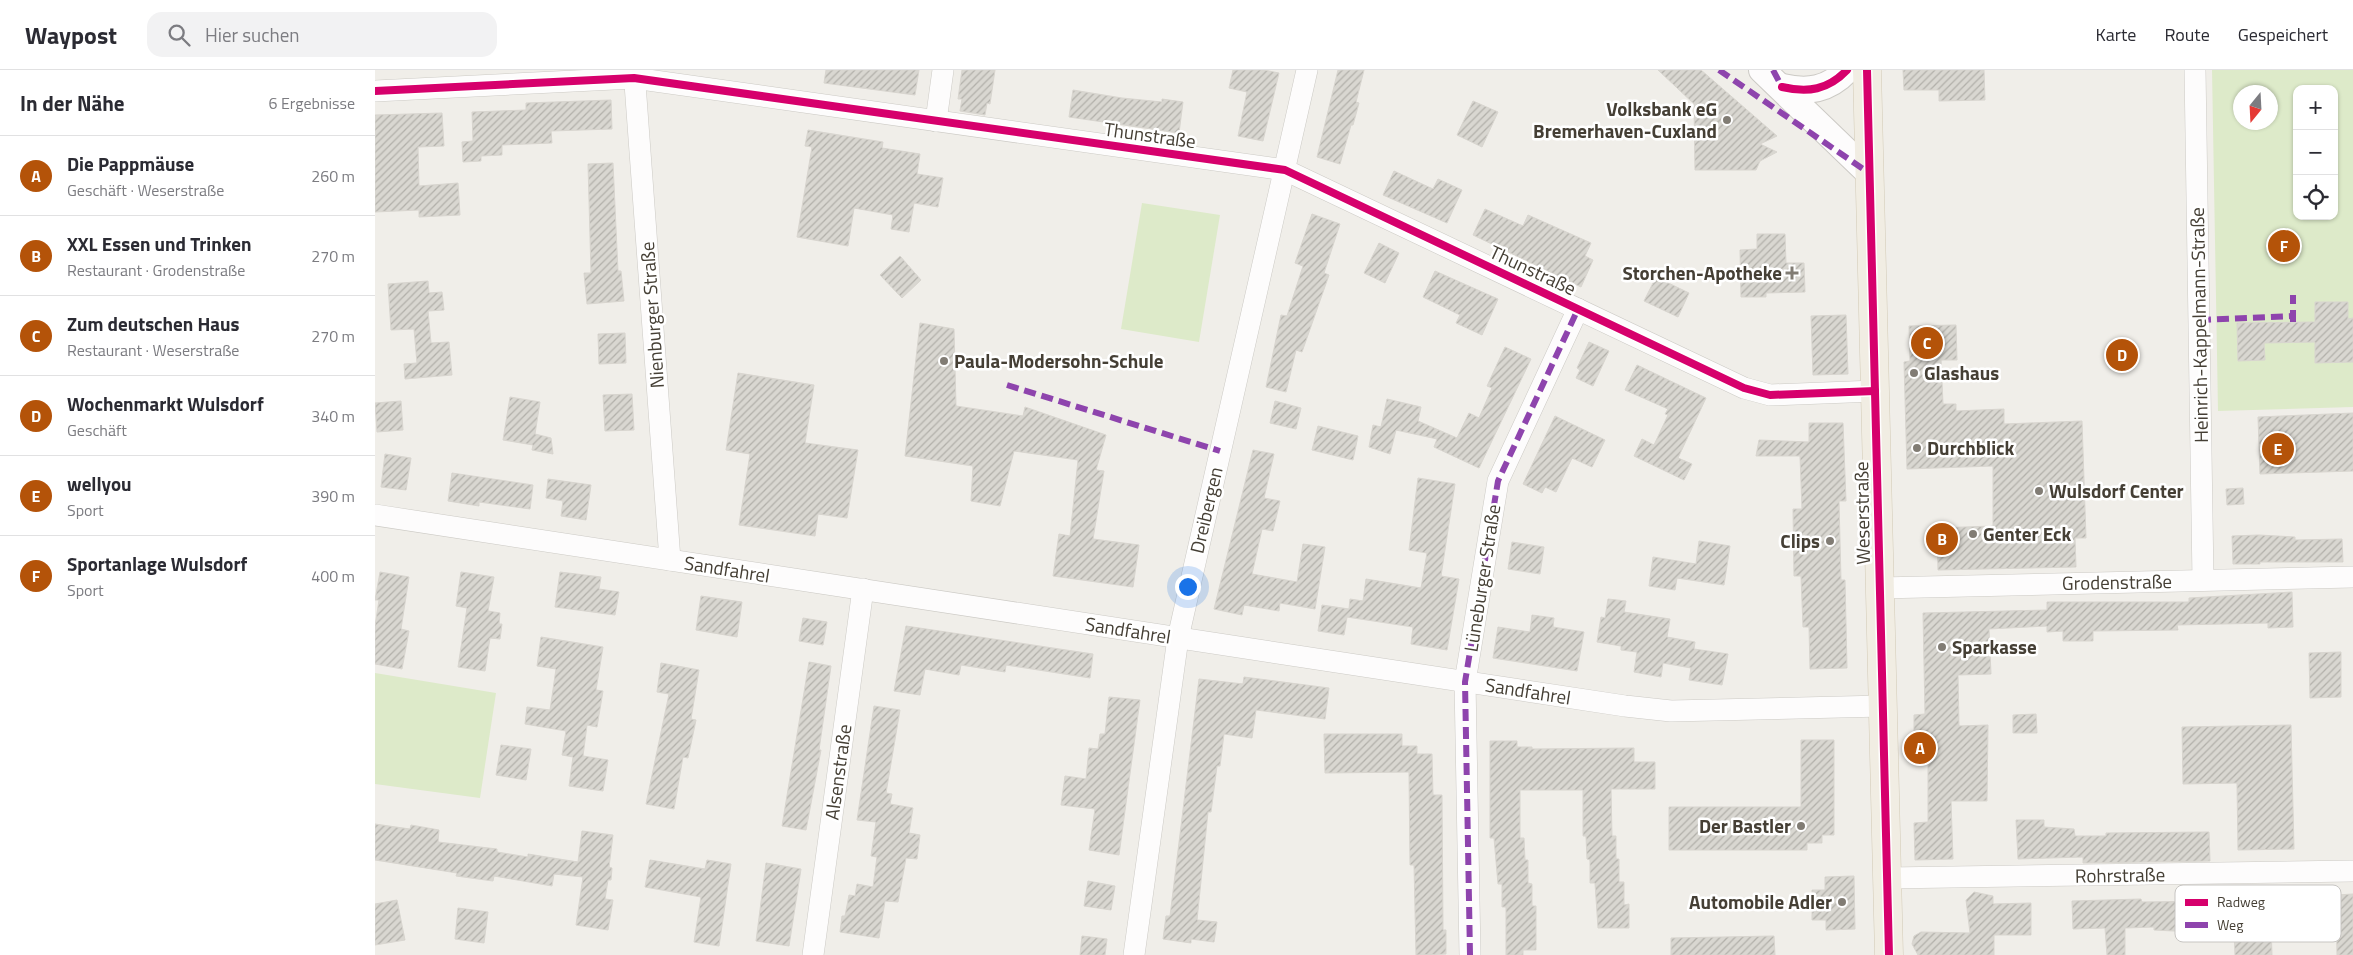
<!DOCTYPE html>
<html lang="de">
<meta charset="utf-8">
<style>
:root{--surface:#fff;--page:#f2f2f3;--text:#2b2b33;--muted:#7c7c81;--line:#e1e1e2;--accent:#b45309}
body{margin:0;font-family:"Titillium Web",sans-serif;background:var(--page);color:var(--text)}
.controls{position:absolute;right:15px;top:15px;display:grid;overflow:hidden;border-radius:10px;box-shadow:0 1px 4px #0004}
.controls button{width:45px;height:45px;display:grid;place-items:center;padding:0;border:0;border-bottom:1px solid var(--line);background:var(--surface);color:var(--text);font:25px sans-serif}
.compass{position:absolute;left:1858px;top:15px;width:45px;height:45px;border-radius:50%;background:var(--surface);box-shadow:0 1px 4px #0004;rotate:198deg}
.you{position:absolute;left:812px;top:516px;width:18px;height:18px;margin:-12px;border:4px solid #fff;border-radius:50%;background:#1a73e8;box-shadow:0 0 0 8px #1a73e833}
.badge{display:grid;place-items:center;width:32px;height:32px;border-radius:50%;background:var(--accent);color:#fff;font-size:16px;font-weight:700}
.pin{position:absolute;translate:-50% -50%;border:2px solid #fff;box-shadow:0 1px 5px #0006}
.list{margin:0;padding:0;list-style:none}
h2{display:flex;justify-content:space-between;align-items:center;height:65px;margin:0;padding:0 20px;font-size:21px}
h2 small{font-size:16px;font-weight:400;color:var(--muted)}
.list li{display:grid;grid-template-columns:32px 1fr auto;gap:15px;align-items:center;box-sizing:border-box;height:80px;padding:0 20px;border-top:1px solid var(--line)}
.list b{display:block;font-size:19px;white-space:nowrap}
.list p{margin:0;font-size:16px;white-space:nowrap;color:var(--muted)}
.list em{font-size:16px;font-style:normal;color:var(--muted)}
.icon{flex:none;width:28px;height:28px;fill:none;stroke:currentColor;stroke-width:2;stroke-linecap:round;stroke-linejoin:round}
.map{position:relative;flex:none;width:1978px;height:885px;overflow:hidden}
header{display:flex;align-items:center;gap:30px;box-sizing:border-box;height:70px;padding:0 25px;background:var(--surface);border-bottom:1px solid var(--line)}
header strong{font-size:24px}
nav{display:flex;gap:28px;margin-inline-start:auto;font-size:18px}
.search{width:350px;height:45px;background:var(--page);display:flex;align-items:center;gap:12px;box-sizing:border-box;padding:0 18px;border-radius:15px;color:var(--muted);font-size:19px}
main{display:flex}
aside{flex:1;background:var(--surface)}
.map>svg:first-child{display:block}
.green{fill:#ddeac9;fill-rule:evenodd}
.building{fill:url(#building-hatch);stroke:#d8d5cf}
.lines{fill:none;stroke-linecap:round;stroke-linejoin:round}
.minor-casing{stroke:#cccac5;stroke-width:22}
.tertiary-casing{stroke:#cccac5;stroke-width:28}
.primary-casing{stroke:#d2cab6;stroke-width:29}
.minor{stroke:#fdfcfc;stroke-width:21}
.tertiary{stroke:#fdfcfc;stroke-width:26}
.primary{stroke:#f1ede3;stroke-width:28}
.quiet{stroke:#8e44ad;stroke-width:6;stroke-dasharray:12 6;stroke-linecap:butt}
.cycleway-casing{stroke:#fff;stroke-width:11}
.cycleway{stroke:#d6006c;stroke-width:8}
.poi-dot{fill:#817c74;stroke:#fff;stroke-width:2}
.labels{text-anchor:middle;stroke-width:5;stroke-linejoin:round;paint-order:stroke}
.poi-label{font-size:19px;font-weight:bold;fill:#453f35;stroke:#fff;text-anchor:start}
.street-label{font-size:19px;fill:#453f35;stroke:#fff}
.key{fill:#fff;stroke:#c7c5c2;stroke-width:1}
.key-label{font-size:14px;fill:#453f35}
</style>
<header>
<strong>Waypost</strong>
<div class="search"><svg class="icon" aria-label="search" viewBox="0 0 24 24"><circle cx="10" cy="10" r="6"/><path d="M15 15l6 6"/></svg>Hier suchen</div>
<nav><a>Karte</a><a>Route</a><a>Gespeichert</a></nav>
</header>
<main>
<aside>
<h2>In der Nähe<small>6 Ergebnisse</small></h2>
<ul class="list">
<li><span class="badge">A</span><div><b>Die Pappmäuse</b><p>Geschäft · Weserstraße</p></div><em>260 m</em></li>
<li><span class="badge">B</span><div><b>XXL Essen und Trinken</b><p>Restaurant · Grodenstraße</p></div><em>270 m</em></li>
<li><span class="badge">C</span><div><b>Zum deutschen Haus</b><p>Restaurant · Weserstraße</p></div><em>270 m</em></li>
<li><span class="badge">D</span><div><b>Wochenmarkt Wulsdorf</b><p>Geschäft</p></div><em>340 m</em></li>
<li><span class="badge">E</span><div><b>wellyou</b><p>Sport</p></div><em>390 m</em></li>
<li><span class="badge">F</span><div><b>Sportanlage Wulsdorf</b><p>Sport</p></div><em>400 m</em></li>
</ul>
</aside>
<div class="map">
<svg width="1978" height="885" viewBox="0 0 1978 885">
<defs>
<pattern id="building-hatch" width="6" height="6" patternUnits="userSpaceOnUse" patternTransform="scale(1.25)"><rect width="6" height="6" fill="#d9d7d1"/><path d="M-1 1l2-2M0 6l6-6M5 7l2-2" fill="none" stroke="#b2b0aa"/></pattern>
</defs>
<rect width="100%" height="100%" fill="#f0eee9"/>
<g class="green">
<path d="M 1837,0 L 1978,0 L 1978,337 L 1843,341 ZM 1922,19 L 1959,19 L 1959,146 L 1922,146 ZM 1866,22 L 1896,22 L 1896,52 L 1866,52 Z"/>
<polygon points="767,133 845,145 824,272 746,259"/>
<polygon points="0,603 121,623 105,728 0,714"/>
</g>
<g class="building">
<polygon points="451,0 544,0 540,25 449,13"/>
<polygon points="587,0 620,0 615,34 612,33 610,45 585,41 587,29 583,29"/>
<polygon points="858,0 889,0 904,3 888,71 863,66 872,22 854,18"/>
<polygon points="963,0 989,0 981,32 984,33 978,55 976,55 965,94 942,87"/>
<polygon points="1283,0 1326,0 1402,66 1385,74 1402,82 1385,91 1381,100 1320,100 1319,34"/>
<polygon points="1528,0 1609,0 1610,30 1564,31 1564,20 1529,20"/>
<polygon points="698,20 747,28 787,32 787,29 808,32 804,63 694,47"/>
<polygon points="236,30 237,59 176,61 177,73 127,75 127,85 106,86 106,91 88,92 87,72 98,71 97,42 151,40 151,33"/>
<polygon points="1098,31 1123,42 1107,77 1082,65"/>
<polygon points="67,43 69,76 43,77 44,116 83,113 85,145 44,147 44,140 0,142 0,45"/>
<polygon points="433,60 508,72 507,78 545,84 542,104 568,108 563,137 539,133 534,162 516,159 518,145 479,138 473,176 422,167 437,77 430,76"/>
<polygon points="238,93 243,201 246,201 249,231 212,234 209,203 216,203 213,94"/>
<polygon points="1019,101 1058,119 1063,109 1087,120 1072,153 1008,125"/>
<polygon points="1110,139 1148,156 1153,145 1216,173 1210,186 1218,190 1206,217 1098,165"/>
<polygon points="937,144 965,154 949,203 954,205 927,282 921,280 911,322 891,317 906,245 912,246 928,196 920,193"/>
<polygon points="1382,164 1410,164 1411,193 1429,193 1430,222 1391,223 1391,227 1366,227 1365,180 1382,179"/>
<polygon points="1004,173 1024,183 1010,213 989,203"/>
<polygon points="525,186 546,210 527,228 505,205"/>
<polygon points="1060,201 1123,229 1107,265 1081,253 1085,245 1048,227"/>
<polygon points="1281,207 1314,223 1303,247 1269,231"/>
<polygon points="53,211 54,223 67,222 69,240 53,241 56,273 74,272 77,305 30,309 29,294 42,293 39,259 16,260 13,214"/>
<polygon points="1940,232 1973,232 1973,249 1978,248 1978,292 1940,293 1940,272 1889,273 1890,290 1863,291 1862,253 1940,252"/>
<polygon points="1471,245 1473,304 1438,305 1436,246"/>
<polygon points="545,253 579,259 581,336 648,346 650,337 731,365 721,400 729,401 718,469 764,475 758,517 678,506 684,464 695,466 703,390 639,381 625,436 596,431 598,396 530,386"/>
<polygon points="1581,255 1582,290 1566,290 1568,334 1581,334 1581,341 1629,339 1629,354 1707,351 1711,468 1700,468 1701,497 1563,500 1562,458 1618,456 1618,396 1532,399 1529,292 1535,291 1534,256"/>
<polygon points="250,263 251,293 224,294 223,264"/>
<polygon points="1214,272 1234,281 1218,316 1201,308 1205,300 1202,298"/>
<polygon points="1130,277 1156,289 1104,398 1059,377 1062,369 1021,360 1015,384 994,377 998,355 1006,357 1012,329 1046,337 1043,351 1082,368 1094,343 1104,348 1117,318 1112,316"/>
<polygon points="1262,295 1331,328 1303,388 1317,394 1309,410 1259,386 1267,369 1279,375 1293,345 1290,344 1293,339 1250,320"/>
<polygon points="363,303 439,315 430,373 483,380 472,448 443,444 440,466 364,455 375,384 351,380"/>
<polygon points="257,324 259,360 230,361 228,325"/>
<polygon points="135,327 165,332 160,364 176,368 178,384 157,380 158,375 128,370"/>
<polygon points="26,331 28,360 2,362 0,333"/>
<polygon points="900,331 926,338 921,359 895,353"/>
<polygon points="1978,343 1978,401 1885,404 1883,347"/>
<polygon points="1180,346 1230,370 1217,397 1197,388 1181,422 1170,417 1167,423 1148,414"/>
<polygon points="1434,353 1468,353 1471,431 1464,431 1466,510 1470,510 1472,598 1435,599 1434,557 1428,557 1426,506 1419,506 1418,439 1427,439 1425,386 1381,386 1384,370 1434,372"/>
<polygon points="943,356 983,366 978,390 937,380"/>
<polygon points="878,380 899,384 889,428 905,431 898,461 887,459 877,504 922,512 928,474 950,477 940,539 905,533 904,541 869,535 867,545 839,539"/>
<polygon points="10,384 36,388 31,420 6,417"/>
<polygon points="77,403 158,415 155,439 104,432 104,436 73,431"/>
<polygon points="1043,408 1080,414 1066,506 1084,509 1072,580 1036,574 1038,557 972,547 969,565 943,561 947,535 974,539 975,529 988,531 991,509 1046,518 1052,483 1034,480"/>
<polygon points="173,409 216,415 211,450 186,446 188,431 171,428"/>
<polygon points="1868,418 1869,434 1852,435 1851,419"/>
<polygon points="1884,465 1920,467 1920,470 1967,469 1968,492 1885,492 1885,494 1858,494 1857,466"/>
<polygon points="1324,471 1355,476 1349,515 1302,508 1300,520 1274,516 1278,487 1321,494"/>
<polygon points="1137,472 1169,477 1165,504 1133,499"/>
<polygon points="5,502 34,507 26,559 34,561 27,599 0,594 0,556 4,530 0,530"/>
<polygon points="86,502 119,507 113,541 125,543 124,554 127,554 125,569 115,568 110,601 83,597 92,538 81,536"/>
<polygon points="185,502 226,507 224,519 244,522 240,545 180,537"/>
<polygon points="1917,522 1918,557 1893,558 1893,553 1802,555 1803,560 1718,561 1718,571 1688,571 1688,561 1672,562 1672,556 1614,559 1616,604 1583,605 1584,656 1613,655 1612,731 1576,731 1578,789 1540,790 1539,753 1553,752 1553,686 1539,686 1539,645 1550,644 1548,543 1672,540 1672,532 1814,532 1814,528"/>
<polygon points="326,526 367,532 362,567 321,560"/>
<polygon points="1233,529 1251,531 1249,542 1295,549 1292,567 1320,572 1319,579 1353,584 1347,615 1314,610 1316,598 1288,593 1286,607 1259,602 1262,582 1246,580 1246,576 1222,572 1226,547 1230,548"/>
<polygon points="1157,545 1179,548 1178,557 1209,562 1202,601 1118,588 1123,557 1155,562"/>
<polygon points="428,548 452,552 448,575 424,571"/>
<polygon points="531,556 718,584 715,608 631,595 630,602 586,595 584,605 550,599 545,625 519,621"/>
<polygon points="166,567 228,577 221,620 228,621 222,657 212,655 208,686 233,690 228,721 194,716 198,687 187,685 191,661 150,654 152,637 175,640 181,599 162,596"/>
<polygon points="1966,582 1966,627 1935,628 1934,583"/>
<polygon points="434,592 456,596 444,680 446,680 431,760 407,756"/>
<polygon points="286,593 324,600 316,649 321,650 313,688 308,687 299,739 271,734 294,624 282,622"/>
<polygon points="869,607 954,618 950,649 881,640 877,668 849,664 845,696 842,696 836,742 833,742 822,850 842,852 839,872 816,869 816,873 788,869 791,846 795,846 824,609 868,614"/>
<polygon points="734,627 765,630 744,785 714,780 720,739 686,735 690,706 711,709 714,678 723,679 725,664 730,664"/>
<polygon points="499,636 525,640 511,723 517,724 515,734 538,738 534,763 545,765 542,789 531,788 523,832 510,831 504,868 465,862 467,846 470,846 474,825 480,826 482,814 498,817 502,787 496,786 501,752 482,750"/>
<polygon points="1661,644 1662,663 1638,663 1638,645"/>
<polygon points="1916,655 1919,779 1863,780 1862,713 1808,714 1807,657"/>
<polygon points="949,664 1027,664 1027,676 1042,676 1042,684 1057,684 1058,725 1067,725 1068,860 1071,860 1071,884 1041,885 1039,795 1035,795 1034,702 950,703"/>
<polygon points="1426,670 1459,670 1459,765 1447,765 1447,773 1432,773 1432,780 1294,780 1294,737 1426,737"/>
<polygon points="1115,671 1142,671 1142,677 1157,677 1157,679 1259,678 1259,692 1280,692 1280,719 1236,719 1237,766 1241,766 1241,789 1244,789 1244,812 1249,812 1249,835 1254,834 1254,858 1223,858 1220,813 1215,813 1215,790 1212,789 1211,766 1208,766 1208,720 1145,720 1145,768 1149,768 1150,790 1153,790 1153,813 1157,814 1157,836 1161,836 1161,880 1148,880 1148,885 1131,885 1131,837 1127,837 1127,814 1123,814 1119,768 1115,768"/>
<polygon points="126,675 156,679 151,710 121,705"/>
<polygon points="1641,750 1669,750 1669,757 1699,759 1700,766 1731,766 1731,763 1834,762 1835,791 1708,793 1708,787 1643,789"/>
<polygon points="0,754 35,759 36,755 64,760 63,772 122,779 122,782 153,787 153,784 203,792 207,761 238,765 234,797 237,798 236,810 233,810 230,829 238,830 233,860 201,855 208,807 179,804 177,816 119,806 118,811 81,806 82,803 0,790"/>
<polygon points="275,790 330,799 332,790 356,794 344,876 319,872 326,827 270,817"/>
<polygon points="391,793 426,799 414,876 381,871"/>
<polygon points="1479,806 1480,859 1451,860 1451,850 1437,850 1437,820 1450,820 1450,807"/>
<polygon points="713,811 740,816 736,840 709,836"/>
<polygon points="1599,822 1618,826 1618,834 1656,833 1656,865 1619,865 1619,885 1543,885 1537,874 1539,866 1546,862 1595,863 1591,830"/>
<polygon points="1978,824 1978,885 1962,885 1961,825"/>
<polygon points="1895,825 1897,885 1860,885 1859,860 1799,861 1779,860 1779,857 1750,858 1750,885 1732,885 1730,858 1698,859 1697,831 1766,829 1767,832 1848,831 1848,826"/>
<polygon points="22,830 30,870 0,875 0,834"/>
<polygon points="83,838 113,842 109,873 80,869"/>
<polygon points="707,866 732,869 730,885 705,885"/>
<polygon points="1399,866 1400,885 1296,885 1296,868"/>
</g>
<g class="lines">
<defs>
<g id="minor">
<polyline points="259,0 295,490"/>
<polyline points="1820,0 1828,510"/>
<polyline points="0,21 259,8 910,100 1369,318 1395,325 1500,321"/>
<polyline points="561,51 568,0"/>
<polyline points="0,445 1250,636 1296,641 1508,636"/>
<polyline points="1505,518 1978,507"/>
<polyline points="1513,808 1978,801"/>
<polyline points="438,885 488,519"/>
<polyline points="759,885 803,568 932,0"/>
<polyline points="1095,885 1090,612 1123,411 1203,239"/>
</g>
<g id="tertiary">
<polyline points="1387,0 1494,103"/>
<path d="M 1407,17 C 1433,23 1453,20 1472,0"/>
</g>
<polyline id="primary" points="1492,0 1514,885"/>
</defs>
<use href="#minor" class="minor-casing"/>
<use href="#tertiary" class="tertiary-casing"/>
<use href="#primary" class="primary-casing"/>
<use href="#minor" class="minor"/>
<use href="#tertiary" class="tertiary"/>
<use href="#primary" class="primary"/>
<g class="quiet">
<polyline points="1344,0 1494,103"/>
<polyline points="1398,0 1407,17"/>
<polyline points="1824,250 1917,246"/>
<polyline points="1918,252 1918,225"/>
<polyline points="632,315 845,381"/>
<polyline points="1095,885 1090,612 1123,411 1203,239"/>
</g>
<defs>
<g id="cycleway">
<polyline points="1492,0 1514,885"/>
<path d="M 1407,17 C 1433,23 1453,20 1472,0"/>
<polyline points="0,21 259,8 910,100 1369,318 1395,325 1500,321"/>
</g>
</defs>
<use href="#cycleway" class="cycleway-casing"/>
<use href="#cycleway" class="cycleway"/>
</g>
<g class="poi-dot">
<circle cx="1352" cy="50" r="5"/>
<path d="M1414.5 195.5h5v5h5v5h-5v5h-5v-5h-5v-5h5z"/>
<circle cx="569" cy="291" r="5"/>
<circle cx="1539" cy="303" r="5"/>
<circle cx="1542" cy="378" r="5"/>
<circle cx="1664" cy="421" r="5"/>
<circle cx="1598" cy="464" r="5"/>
<circle cx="1455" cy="471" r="5"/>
<circle cx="1567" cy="577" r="5"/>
<circle cx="1426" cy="756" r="5"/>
<circle cx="1467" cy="832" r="5"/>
</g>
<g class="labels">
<g class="poi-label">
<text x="1342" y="46" text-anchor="end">Volksbank eG<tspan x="1342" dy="22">Bremerhaven-Cuxland</tspan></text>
<text x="1407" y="210" text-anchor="end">Storchen-Apotheke</text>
<text x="579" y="298">Paula-Modersohn-Schule</text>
<text x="1549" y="310">Glashaus</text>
<text x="1552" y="385">Durchblick</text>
<text x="1674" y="428">Wulsdorf Center</text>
<text x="1608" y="471">Genter Eck</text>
<text x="1445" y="478" text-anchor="end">Clips</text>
<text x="1577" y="584">Sparkasse</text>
<text x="1416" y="763" text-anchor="end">Der Bastler</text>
<text x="1457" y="839" text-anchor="end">Automobile Adler</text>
</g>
<g class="street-label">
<text transform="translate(775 65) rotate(8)" y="7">Thunstraße</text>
<text transform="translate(1158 200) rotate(25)" y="7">Thunstraße</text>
<text transform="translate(277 245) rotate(-94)" y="7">Nienburger Straße</text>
<text transform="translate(1824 255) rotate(-91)" y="7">Heinrich-Kappelmann-Straße</text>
<text transform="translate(831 440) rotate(-77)" y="7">Dreibergen</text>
<text transform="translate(1487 443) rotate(-91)" y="7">Weserstraße</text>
<text transform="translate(352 499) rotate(9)" y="7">Sandfahrel</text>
<text transform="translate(1107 508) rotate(-81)" y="7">Lüneburger Straße</text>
<text transform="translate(1742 512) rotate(-1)" y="7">Grodenstraße</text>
<text transform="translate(753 560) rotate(9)" y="7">Sandfahrel</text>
<text transform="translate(1153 621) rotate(9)" y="7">Sandfahrel</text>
<text transform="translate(463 702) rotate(-82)" y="7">Alsenstraße</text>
<text transform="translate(1745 805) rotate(-1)" y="7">Rohrstraße</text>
</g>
</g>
<rect x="1800" y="815" width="166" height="57" rx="8" class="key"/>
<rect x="1810" y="829" width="23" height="7" fill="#d6006c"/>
<rect x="1810" y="852" width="23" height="6" fill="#8e44ad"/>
<g class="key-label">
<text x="1842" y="837">Radweg</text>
<text x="1842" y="860">Weg</text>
</g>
</svg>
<div class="controls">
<button>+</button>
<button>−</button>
<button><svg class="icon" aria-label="locate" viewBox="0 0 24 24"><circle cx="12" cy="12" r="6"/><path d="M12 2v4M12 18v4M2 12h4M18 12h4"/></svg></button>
</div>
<svg class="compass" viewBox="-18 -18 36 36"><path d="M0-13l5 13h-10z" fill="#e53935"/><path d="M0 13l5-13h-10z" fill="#7c7c81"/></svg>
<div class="you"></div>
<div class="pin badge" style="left:1545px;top:678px">A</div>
<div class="pin badge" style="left:1567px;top:469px">B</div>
<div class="pin badge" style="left:1552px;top:273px">C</div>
<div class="pin badge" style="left:1747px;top:285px">D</div>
<div class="pin badge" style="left:1903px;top:379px">E</div>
<div class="pin badge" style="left:1909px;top:176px">F</div>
</div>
</main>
